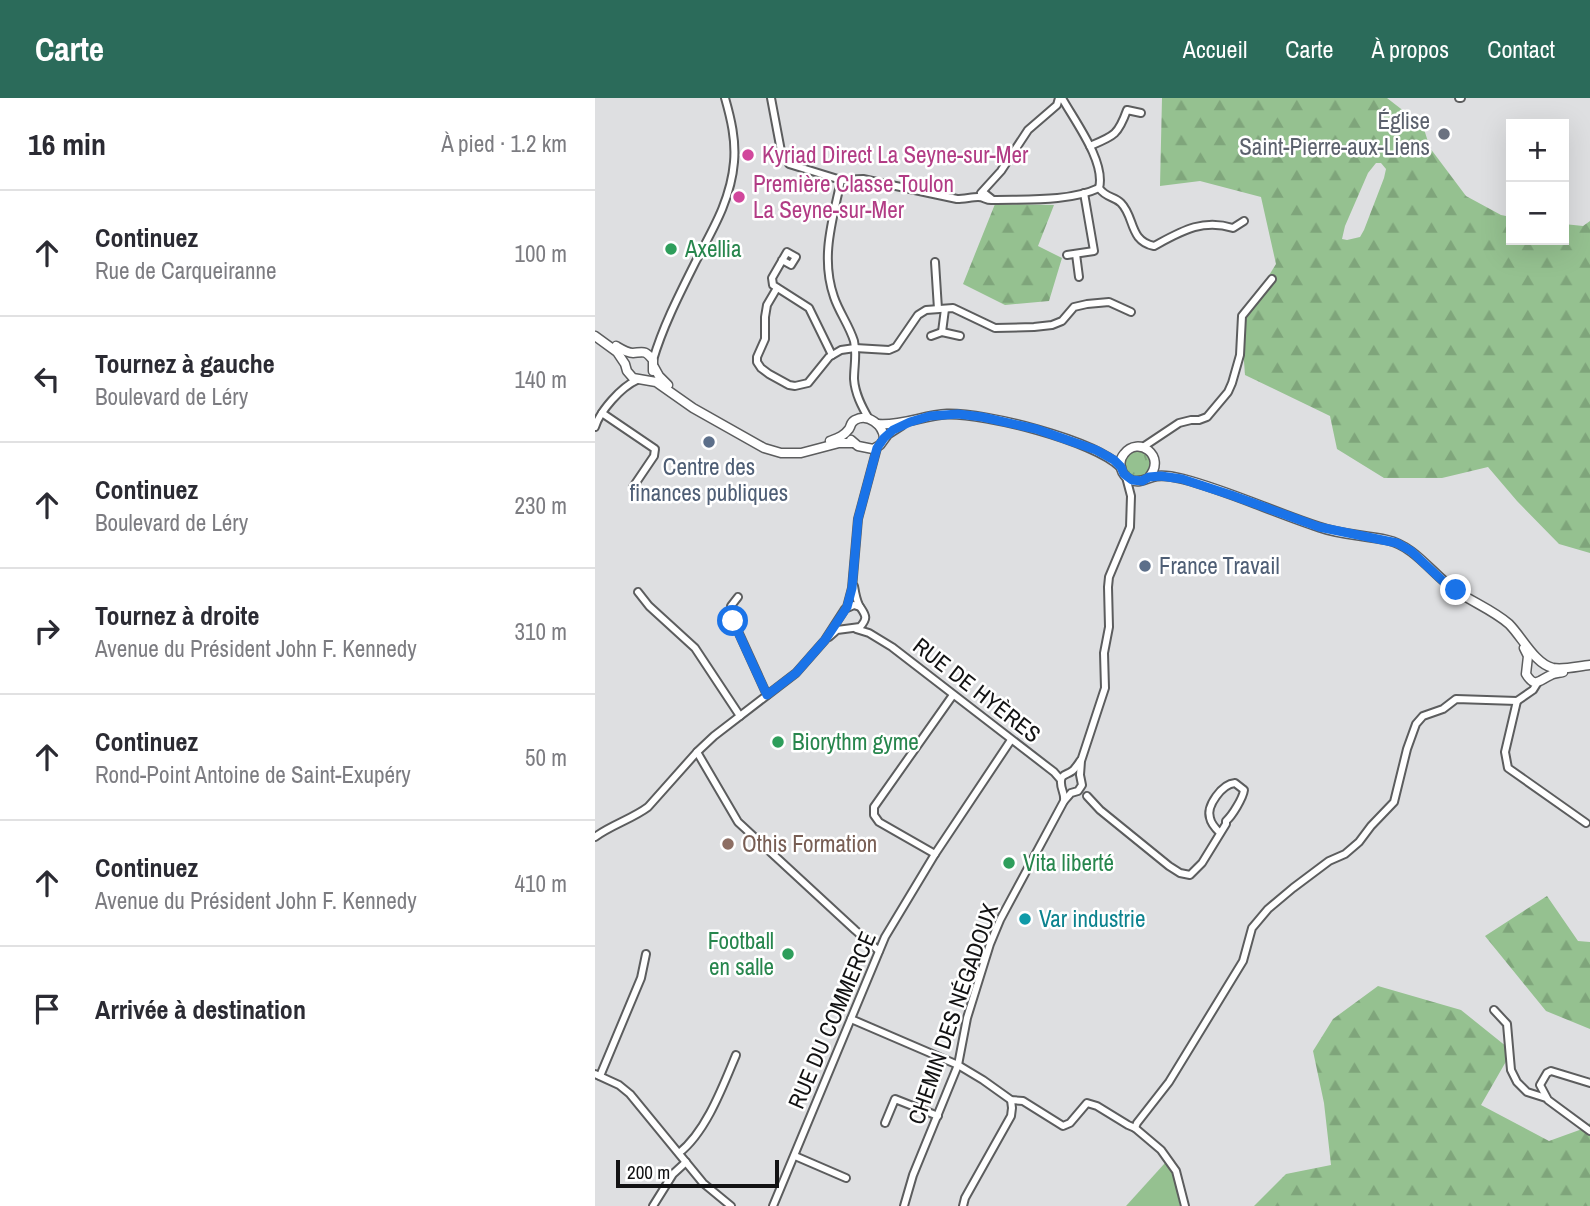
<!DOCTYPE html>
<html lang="fr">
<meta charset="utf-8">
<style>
:root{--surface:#fff;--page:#f7f7f7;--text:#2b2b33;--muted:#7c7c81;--line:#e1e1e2;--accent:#2b6b5a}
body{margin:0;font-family:"Archivo Narrow",sans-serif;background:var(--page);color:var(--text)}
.controls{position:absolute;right:21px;top:21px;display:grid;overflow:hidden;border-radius:0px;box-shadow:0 7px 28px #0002}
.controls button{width:63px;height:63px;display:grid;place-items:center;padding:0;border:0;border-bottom:2px solid var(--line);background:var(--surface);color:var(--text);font:35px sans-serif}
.scale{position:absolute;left:21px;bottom:18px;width:163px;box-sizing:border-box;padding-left:7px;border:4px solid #121213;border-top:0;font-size:19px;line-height:24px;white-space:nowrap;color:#121213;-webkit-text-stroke:5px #fff;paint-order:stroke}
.stop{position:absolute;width:21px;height:21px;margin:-16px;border:5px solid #1a73e8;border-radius:50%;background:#fff}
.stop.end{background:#1a73e8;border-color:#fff;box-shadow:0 2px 7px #0008}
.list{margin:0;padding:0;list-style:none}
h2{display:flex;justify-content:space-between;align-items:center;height:91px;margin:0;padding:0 28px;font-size:30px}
h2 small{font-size:23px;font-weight:400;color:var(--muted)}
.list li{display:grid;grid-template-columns:46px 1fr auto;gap:21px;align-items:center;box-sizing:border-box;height:126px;padding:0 28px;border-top:2px solid var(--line)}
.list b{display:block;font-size:26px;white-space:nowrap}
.list p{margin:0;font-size:23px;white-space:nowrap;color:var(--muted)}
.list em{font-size:23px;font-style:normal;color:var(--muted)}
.icon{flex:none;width:38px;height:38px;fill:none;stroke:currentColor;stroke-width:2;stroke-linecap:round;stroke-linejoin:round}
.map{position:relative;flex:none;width:995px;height:1108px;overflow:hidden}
header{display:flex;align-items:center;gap:42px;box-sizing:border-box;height:98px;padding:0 35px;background:var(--accent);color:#fff}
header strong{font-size:33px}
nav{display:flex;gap:38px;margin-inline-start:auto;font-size:24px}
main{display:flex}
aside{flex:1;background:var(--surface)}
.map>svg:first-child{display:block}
.grass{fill:url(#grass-tufts)}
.forest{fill:url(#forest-firs);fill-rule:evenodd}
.green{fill:#95c190}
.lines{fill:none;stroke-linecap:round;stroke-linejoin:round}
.minor-casing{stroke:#5c5d5e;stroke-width:10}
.major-casing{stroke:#5c5d5e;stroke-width:11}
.minor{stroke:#fff;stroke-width:6}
.major{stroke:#fff;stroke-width:8}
.route{stroke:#1a73e8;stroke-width:9}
.worship-dot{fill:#6b7280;stroke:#fff;stroke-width:2.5}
.hotel-dot{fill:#d1479c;stroke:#fff;stroke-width:2.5}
.leisure-dot{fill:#2e9e5b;stroke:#fff;stroke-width:2.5}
.service-dot{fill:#5c6f8a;stroke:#fff;stroke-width:2.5}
.education-dot{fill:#8d6e63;stroke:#fff;stroke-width:2.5}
.culture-dot{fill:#0f9aa8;stroke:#fff;stroke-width:2.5}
.labels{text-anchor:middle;stroke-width:5;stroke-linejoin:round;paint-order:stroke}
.worship-label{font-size:23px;fill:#5b616d;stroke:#fff;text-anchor:end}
.hotel-label{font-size:23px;fill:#b23c85;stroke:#fff;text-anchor:start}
.leisure-label{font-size:23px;fill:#27864d;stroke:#fff;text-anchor:start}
.service-label{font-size:23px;fill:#4e5e75;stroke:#fff}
.street-label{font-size:23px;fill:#121213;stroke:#fff}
.education-label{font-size:23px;fill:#785e54;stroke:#fff;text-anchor:start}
.culture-label{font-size:23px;fill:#0d838f;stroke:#fff;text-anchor:start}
</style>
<header>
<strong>Carte</strong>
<nav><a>Accueil</a><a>Carte</a><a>À propos</a><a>Contact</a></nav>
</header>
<main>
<aside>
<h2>16 min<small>À pied · 1.2 km</small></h2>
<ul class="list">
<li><svg class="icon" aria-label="ahead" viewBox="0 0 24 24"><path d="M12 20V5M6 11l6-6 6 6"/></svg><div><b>Continuez</b><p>Rue de Carqueiranne</p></div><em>100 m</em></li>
<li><svg class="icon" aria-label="left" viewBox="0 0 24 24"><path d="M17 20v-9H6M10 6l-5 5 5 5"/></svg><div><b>Tournez à gauche</b><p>Boulevard de Léry</p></div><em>140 m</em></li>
<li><svg class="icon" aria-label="ahead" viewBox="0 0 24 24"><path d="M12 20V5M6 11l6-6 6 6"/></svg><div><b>Continuez</b><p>Boulevard de Léry</p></div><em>230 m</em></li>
<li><svg class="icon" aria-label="right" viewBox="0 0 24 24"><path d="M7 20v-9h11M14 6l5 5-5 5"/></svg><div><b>Tournez à droite</b><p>Avenue du Président John F. Kennedy</p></div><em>310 m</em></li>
<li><svg class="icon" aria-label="ahead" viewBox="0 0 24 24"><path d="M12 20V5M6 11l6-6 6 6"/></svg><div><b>Continuez</b><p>Rond-Point Antoine de Saint-Exupéry</p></div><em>50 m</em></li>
<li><svg class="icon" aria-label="ahead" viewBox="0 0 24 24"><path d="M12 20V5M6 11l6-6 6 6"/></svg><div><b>Continuez</b><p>Avenue du Président John F. Kennedy</p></div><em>410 m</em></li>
<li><svg class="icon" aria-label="arrive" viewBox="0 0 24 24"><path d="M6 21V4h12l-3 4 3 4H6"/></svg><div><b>Arrivée à destination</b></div></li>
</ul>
</aside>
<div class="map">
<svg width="995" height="1108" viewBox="0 0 995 1108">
<defs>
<pattern id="grass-tufts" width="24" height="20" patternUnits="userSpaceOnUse" patternTransform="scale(1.75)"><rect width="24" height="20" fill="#95c190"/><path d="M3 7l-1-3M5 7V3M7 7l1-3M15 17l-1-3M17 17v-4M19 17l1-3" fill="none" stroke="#7fa57b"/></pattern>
<pattern id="forest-firs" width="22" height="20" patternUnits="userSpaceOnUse" patternTransform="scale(1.75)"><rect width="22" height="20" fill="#95c190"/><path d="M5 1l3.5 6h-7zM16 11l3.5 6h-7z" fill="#7fa57b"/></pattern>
</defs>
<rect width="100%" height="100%" fill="#dedfe1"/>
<polygon class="grass" points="533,351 554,352 557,355 557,376 537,382 526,369"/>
<g class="forest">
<path d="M 567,0 L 792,0 L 828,28 L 835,50 L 871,98 L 906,117 L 916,119 L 916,142 L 969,142 L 969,126 L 988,128 L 995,123 L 995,455 L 964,446 L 922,403 L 893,369 L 847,380 L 789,380 L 742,351 L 735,318 L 650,277 L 646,223 L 681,166 L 666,99 L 605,83 L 565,88 ZM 781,65 L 786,65 L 791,71 L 789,80 L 769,132 L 765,139 L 752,142 L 747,141 L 750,128 L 773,75 Z"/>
<polygon points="400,106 459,107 443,148 467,160 454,203 410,207 368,186"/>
<polygon points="952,798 983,843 995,844 995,931 951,913 890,838"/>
<polygon points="783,888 866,912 917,953 886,1007 954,1043 990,1030 995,1025 995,1108 659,1108 691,1076 736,1067 729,1005 718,953 738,921"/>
</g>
<polygon class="green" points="570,1065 578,1074 585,1108 531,1108"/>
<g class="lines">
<defs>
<g id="minor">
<path d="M 176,0 L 186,53 L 194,66 L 246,82 C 238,121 225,159 239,199 C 244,214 254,227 259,243 C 262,256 259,268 259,281 C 260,296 267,309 274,321"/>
<path d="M 467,0 C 479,22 511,64 504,90 C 511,100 519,98 526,105 C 540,119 534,143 559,148 C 585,134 607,120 638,130 L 649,123"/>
<polyline points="864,0 866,0"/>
<path d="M 495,48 C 519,38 523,37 532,12 L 546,15"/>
<path d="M 246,82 L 268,81 L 362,101 C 369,101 377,99 383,99 C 390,99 391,103 398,102 L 388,94"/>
<polyline points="386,95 406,73 433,32 462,7 464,0"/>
<path d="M 398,102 C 430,101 474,104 504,90"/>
<polyline points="481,156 484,179"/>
<polyline points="472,157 499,153 489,95"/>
<polyline points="187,162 196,167 201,159 192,154 177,180 178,187 214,210 237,257"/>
<polyline points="340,164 343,211"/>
<polyline points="182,190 172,207 170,219 170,241 162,259 162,264 166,270 174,276 194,287 200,288 213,285 234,259 246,252 260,250 294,252 301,249 323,217 331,212 358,210 400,230 439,229 457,227 467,223 479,209 492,206 514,204 536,214"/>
<polyline points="347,234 350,211"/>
<polyline points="336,238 347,234 365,238"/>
<path d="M 58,262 C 68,228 85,195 101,163 C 118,131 136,101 139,64 C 141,42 136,21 130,0"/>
<polyline points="7,315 60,351 59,358 38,389"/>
<path d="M 0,329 C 5,313 26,289 42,282"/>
<polyline points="548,349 584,325 596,322 604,322 612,319 633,294 637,285 645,257 647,218 677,181"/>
<polyline points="43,494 54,508 100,550 145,618"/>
<polyline points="143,499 136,508 136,518 172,597"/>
<polyline points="252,509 257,490 263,421 282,350"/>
<polyline points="261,531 274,535 297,549 459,674 466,682"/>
<path d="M 234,539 L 242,532 L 265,529 C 274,519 270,517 264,507 C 261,501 260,494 259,488"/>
<polyline points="922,603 910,654 913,670 991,725"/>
<polyline points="102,654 143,724 260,832 284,853"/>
<path d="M 492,698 L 505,712 L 574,768 L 585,775 L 595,777 L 607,765 L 631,726 L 631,723 C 637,718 648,700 649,692 L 640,685 C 627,686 611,708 615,720 C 616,726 621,731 625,735"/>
<path d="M 469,703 C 470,695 466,692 466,685 C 465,676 472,677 477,673 C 479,672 484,665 485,663"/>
<path d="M 0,739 C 16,727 37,721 53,709 L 102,654 L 119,638 L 201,575 L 230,542 L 250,511 L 259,507 L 265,509"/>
<polyline points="340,756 284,724 279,717 279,709 358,597"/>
<polyline points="899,912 912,926 916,972 922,984 932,994 951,1000"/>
<polyline points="256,921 363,967 388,982 416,1002 428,1003 468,1028 475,1025 492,1005 502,1008 533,1027 540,1030 566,1052 581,1073 590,1108"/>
<polyline points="0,976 24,987 35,996 108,1085 136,1108"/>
<polyline points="5,978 46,880 51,856"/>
<polyline points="995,985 956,973 952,975 945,987 953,1002 995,1033"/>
<polyline points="290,1025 300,1001 343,1018"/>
<polyline points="540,1030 542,1025 574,984 648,863 657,830 673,811 698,790 734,763 750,756 764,744 776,728 799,704 812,651 821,626 828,618 848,611 861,601 922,603 938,592 943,584"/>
<path d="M 84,1055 C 111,1034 128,988 141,957"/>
<polyline points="200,1058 251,1080"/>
<polyline points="58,1108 78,1076 91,1064"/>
<polyline points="178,1108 290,839 340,756 416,642"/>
<polyline points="309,1108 318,1077 363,967 372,920 395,846 405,822 469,703 476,695 483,693 487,687 485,677 486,663 510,590 509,555 514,529 513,489 514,479 535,429 536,398 531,379"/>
<polyline points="368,1108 370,1100 416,1018 417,1010 416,1002"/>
</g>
<g id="major">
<polyline points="0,238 22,254 30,266 32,273 38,280 61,284 98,310 169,350 186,355 206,355 244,345 258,345"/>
<path d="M 21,248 C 26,251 32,255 38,255 C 49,254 50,252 58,262 L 58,273"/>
<polyline points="59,269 64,278 73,287"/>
<path d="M 283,326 C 307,328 329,317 352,316 C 391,315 498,342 526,369"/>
<polyline points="256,342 263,348 278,351 285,347 293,336 307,327"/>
<path d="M 235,343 C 243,340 249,338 254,331 C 257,326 255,325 260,322 C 273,315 288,327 289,340"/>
<path d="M 554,379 C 572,358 543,337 529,356 C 522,364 526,378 536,382 C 546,386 553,379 562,378 C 570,377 580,379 588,381 C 634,393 678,414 724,429 C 746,437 769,437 792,442 C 820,448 837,476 860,492 C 877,504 898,512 914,526 C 927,539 940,566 958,570 C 969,572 984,568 995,567"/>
<path d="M 929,550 L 933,558 L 931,576 C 940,591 944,582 956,577 C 959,575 964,575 968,574"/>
</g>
</defs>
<use href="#minor" class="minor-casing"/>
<use href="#major" class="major-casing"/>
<use href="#minor" class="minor"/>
<use href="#major" class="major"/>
</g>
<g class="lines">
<polyline class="route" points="138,523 172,597 201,575 230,542 252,509 257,490 263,421 282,350 289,340 298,332 315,324 335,318 363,316 387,319 441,331 501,352 519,362 526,369 529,376 537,382 547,383 554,379 566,378 587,381 636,397 724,429 802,445 816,453 849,484 861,492"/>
</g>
<circle class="worship-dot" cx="849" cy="36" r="7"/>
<g class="hotel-dot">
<circle cx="153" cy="57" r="7"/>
<circle cx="144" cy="99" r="7"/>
</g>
<g class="leisure-dot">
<circle cx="76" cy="151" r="7"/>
<circle cx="183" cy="644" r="7"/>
<circle cx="414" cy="765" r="7"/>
<circle cx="193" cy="856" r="7"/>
</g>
<g class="service-dot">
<circle cx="114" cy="344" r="7"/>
<circle cx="550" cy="468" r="7"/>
</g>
<circle class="education-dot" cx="133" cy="746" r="7"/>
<circle class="culture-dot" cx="430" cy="821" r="7"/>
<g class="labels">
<g class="worship-label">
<text x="835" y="31">Église<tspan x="835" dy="26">Saint-Pierre-aux-Liens</tspan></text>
</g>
<g class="hotel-label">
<text x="167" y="65">Kyriad Direct La Seyne-sur-Mer</text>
<text x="158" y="94">Première Classe Toulon<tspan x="158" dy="26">La Seyne-sur-Mer</tspan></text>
</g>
<g class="leisure-label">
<text x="90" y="159">Axellia</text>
<text x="197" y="652">Biorythm gyme</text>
<text x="428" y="773">Vita liberté</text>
<text x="179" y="851" text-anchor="end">Football<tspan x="179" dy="26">en salle</tspan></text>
</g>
<g class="service-label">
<text x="114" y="377">Centre des<tspan x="114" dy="26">finances publiques</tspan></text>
<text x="564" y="476" text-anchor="start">France Travail</text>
</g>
<g class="street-label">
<text transform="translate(382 592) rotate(38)" y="8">RUE DE HYÈRES</text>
<text transform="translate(358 916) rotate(-71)" y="8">CHEMIN DES NÉGADOUX</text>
<text transform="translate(237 922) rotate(-67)" y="8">RUE DU COMMERCE</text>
</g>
<g class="education-label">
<text x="147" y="754">Othis Formation</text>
</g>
<g class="culture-label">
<text x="444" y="829">Var industrie</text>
</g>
</g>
</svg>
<div class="controls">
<button>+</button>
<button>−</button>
</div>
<div class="scale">200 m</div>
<div class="stop" style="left:138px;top:523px"></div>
<div class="stop end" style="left:861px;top:492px"></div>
</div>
</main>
